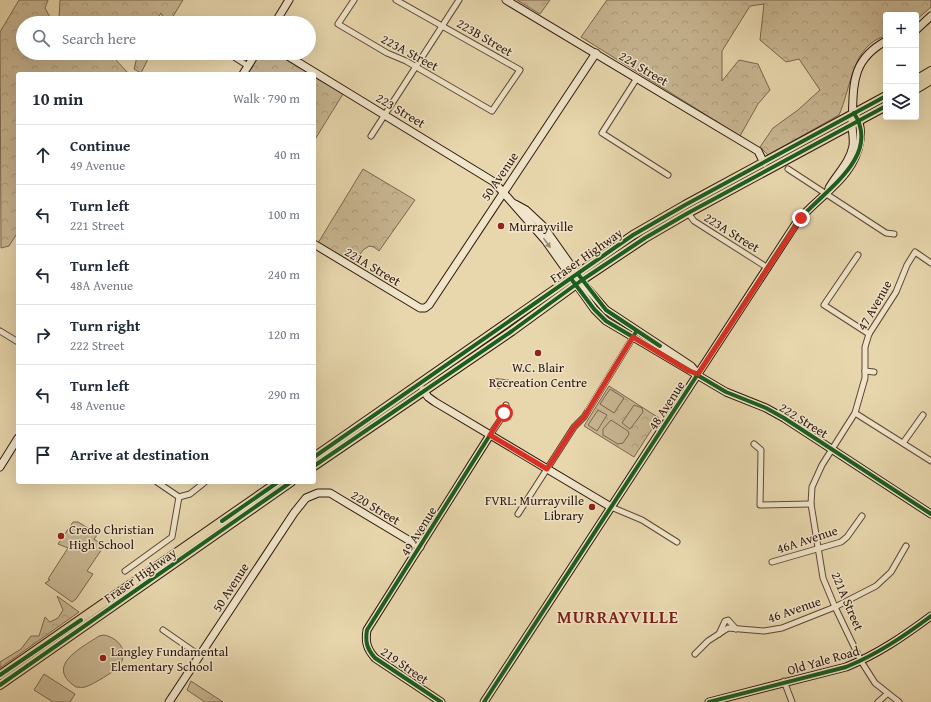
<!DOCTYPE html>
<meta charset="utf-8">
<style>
:root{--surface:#fff;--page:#f2f2f3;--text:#1f2937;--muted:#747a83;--line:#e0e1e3}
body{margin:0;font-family:"Gentium Book Plus",serif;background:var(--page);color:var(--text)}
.controls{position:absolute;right:12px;top:12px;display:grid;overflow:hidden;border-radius:4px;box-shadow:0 4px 16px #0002}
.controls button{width:36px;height:36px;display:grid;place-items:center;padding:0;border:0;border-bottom:1px solid var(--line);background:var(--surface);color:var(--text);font:20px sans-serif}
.stop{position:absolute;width:12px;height:12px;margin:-9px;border:3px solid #d93025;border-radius:50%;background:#fff}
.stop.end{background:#d93025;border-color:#fff;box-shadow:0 1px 4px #0008}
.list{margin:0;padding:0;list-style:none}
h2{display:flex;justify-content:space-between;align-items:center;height:52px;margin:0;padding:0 16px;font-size:17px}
h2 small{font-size:13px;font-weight:400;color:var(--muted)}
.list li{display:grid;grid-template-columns:26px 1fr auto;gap:12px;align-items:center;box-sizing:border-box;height:60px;padding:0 16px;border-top:1px solid var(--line)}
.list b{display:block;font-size:15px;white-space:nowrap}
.list p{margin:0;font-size:13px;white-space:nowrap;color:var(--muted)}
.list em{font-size:13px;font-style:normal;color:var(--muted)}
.icon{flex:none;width:22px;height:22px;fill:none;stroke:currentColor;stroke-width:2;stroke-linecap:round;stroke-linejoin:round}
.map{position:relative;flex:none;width:931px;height:702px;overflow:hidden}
.search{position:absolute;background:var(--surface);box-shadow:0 4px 16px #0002;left:16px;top:16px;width:300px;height:44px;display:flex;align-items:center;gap:10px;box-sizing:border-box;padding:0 14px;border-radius:22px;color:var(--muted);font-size:15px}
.panel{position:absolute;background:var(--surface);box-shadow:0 4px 16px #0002;left:16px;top:72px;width:300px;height:412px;border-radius:4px}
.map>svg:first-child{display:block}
.forest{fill:url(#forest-crowns);stroke:#7b6650}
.pitch{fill:#c8b692;stroke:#7b6650}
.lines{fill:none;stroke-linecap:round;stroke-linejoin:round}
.street-casing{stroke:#5c4735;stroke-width:7}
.secondary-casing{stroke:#2e170d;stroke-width:9}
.primary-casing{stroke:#2e170d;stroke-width:10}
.street{stroke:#f0e5ca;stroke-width:5}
.secondary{stroke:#f0e5ca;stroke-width:7}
.primary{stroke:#e8d7ad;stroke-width:8}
.cycleway-casing{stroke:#f0e5ca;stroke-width:6}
.cycleway{stroke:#1b5e20;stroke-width:4}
.oneway{fill:#998875}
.route{stroke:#d93025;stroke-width:5}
.poi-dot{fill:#8f2418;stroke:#f0e5ca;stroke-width:1.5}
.labels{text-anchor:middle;stroke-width:3;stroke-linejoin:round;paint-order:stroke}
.street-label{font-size:13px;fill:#2e170d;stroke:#f0e5ca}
.poi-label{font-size:13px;fill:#2e170d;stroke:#f0e5ca;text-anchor:start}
.district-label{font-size:17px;font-weight:bold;letter-spacing:1px;fill:#7a1f14;stroke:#f0e5ca}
</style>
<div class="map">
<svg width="931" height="702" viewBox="0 0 931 702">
<defs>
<pattern id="forest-crowns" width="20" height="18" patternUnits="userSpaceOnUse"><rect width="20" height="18" fill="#c8b692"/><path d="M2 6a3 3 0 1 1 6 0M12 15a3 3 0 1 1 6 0" fill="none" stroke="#ac9c7d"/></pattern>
</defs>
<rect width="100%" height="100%" fill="#e8d7ad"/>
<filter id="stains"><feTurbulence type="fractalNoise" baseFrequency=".005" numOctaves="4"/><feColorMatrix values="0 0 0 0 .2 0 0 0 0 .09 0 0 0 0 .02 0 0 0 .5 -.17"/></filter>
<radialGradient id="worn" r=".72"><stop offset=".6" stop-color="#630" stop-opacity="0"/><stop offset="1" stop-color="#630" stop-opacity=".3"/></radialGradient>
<g class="forest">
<polygon points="19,0 48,0 45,8 51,19 59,18 60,0 183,0 169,23 161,23 164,19 161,13 154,23 112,23 111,21 92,20 92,23 23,23 23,53 99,53 103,60 112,56 129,74 18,74 18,232 9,246 1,248 0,32"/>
<polygon points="517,0 550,0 540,14"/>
<path d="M 607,0 L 931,0 L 931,7 L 916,20 L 916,15 L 886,15 L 886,36 C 852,44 851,89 839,115 L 768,155 L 760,147 L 773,128 L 798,110 L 820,90 L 799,59 L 786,62 L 760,40 L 764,4 L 750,6 L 722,51 L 722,81 L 739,60 L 758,64 L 770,90 L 758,104 L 740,136 L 581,37 Z"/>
<polygon points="138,53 151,53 141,73 134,69"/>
<polygon points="260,53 275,53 310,74 248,74"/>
<polygon points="314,77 343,94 314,141"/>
<polygon points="363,169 415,200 379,251 374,247 369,246 363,250 353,265 318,243"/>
<polygon points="491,378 509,380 499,389 491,384"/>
<polygon points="609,386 659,418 634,457 584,426"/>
<polygon points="57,596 79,612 0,668 0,662 21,649 31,636 39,636 45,617 50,622 58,618 63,610"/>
<polygon points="191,681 223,702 205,702 187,690"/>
</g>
<g class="pitch">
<polygon points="610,389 624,398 614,413 600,404"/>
<polygon points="634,405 642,408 643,412 630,429 622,423"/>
<polygon points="598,410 607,415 597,431 588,425"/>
<polygon points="611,420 628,431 629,434 623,443 618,444 603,435 603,429"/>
<polygon points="73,522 78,522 98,534 94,539 104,546 87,571 93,574 76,599 72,602 45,583 50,580 48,579 68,548 58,544"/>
<path d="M 104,635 C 118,638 129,650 120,665 C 116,671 92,685 85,687 C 82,688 79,687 76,687 C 44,666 81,648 99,636 Z"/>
<polygon points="44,674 75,694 70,702 53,702 34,690"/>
</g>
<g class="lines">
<defs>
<g id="street">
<polyline points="354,0 338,24 387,53 406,61 492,111 520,70 396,0"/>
<polyline points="228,53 248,66"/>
<polyline points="637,78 602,133 668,175"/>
<polyline points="371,136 459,0"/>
<polyline points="788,169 886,233 894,234"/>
<polyline points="688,213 694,221 768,268"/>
<polyline points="858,255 824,305 869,334"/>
<polyline points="0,331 18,342"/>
<polyline points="865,371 874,372"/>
<polyline points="855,413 931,461"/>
<polyline points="490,435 505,413 506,405"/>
<polyline points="903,443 923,415"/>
<polyline points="754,444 761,450 760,505 811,504"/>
<polyline points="157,482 179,497"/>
<polyline points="179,497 190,494 205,482"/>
<polyline points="611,507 642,520 677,542"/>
<polyline points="518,514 574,427 584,417 635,334"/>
<polyline points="772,562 841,542 847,537 862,516"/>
<polyline points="125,571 172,537 179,497"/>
<polyline points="163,630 199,655"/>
<polyline points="719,634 725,621 728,620 736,629"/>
<polyline points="695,654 708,641 728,628 764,631 782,628 835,607 876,586 891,572 906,546"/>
<polyline points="784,681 792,702"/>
<polyline points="878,702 887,694"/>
<polyline points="899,702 875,683 861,661 835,607 823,578 811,504 812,487 822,465 855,413 865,378 865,347 869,334 896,292 907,265 915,252 931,263"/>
</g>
<g id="secondary">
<polyline points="506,0 758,151 764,163"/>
<polyline points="275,23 289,0"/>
<polyline points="916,30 931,16"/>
<polyline points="283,53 494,182 545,240 594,309 606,321 726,392 766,408 784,418 931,514"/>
<polyline points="243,74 256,53"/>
<path d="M 829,188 C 837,174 850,162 853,146 C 854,138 852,131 852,124 C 854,88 849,61 886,41"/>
<polyline points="515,204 526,210 543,226 586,287 606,310 691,366 697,373"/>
<polyline points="314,244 420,308 425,308 429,305 596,53"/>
<polyline points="423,390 428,397 435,402 611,507"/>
<polyline points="0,467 18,438"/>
<polyline points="169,702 294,513 306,498 318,493 330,493 420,547"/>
<path d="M 441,702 L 375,658 C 367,649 365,642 367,630 L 490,435"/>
<path d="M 484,702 L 797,222 C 819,195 855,178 860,140 C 861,132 861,124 856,116"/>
<path d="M 709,702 L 846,667 C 878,654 904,636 931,616"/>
</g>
<g id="primary">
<polyline points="916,80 931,71"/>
<polyline points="916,89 931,80"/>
<polyline points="314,457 633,235 685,205 886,96"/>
<polyline points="314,466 512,331 582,280 645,238 688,213 886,106"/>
<polyline points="0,675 278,482"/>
<polyline points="0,685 291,482"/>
</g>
</defs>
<use href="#street" class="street-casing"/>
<use href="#secondary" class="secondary-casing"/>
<use href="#primary" class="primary-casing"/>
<use href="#street" class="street"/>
<use href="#secondary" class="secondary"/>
<use href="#primary" class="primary"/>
<defs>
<g id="cycleway">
<polyline points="578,274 606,310 660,346"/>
<polyline points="572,280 594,309 606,321 726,392 766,408 784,418 931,514"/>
<polyline points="588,410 636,332"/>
<polyline points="314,457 633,235 685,205 886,96"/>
<polyline points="314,466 512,331 582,280 645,238 688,213 886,106"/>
<polyline points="222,521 278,482"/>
<polyline points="0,675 81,620"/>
<polyline points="0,685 291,482"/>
<path d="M 441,702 L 375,658 C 367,649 365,642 367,630 L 490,435"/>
<path d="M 484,702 L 797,222 C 820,193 883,158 854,113"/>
<path d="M 709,702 L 846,667 C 878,654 904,636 931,616"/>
</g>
</defs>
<use href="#cycleway" class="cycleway-casing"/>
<use href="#cycleway" class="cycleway"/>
</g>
<defs><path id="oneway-solid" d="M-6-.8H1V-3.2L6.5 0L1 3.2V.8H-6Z"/></defs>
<use class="oneway" href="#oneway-solid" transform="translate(547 243) rotate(54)"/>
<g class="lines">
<polyline class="route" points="504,413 490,435 547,469 574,427 584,417 633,337 689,371 698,374 801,218"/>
</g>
<g class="poi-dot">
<circle cx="501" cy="226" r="4"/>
<circle cx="538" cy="353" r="4"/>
<circle cx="592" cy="507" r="4"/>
<circle cx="61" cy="536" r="4"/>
<circle cx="103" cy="658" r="4"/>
</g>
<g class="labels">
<g class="street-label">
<text transform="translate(485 37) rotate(30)" y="5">223B Street</text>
<text transform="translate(410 52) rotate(28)" y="5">223A Street</text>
<text transform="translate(644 68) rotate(31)" y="5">224 Street</text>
<text transform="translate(401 110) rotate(31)" y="5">223 Street</text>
<text transform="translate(499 176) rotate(-56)" y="5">50 Avenue</text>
<text transform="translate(732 232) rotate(32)" y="5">223A Street</text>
<text transform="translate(586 255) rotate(-35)" y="5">Fraser Highway</text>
<text transform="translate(373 266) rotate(31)" y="5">221A Street</text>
<text transform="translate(874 305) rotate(-60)" y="5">47 Avenue</text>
<text transform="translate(666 405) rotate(-57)" y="5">48 Avenue</text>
<text transform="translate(804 420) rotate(32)" y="5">222 Street</text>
<text transform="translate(376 507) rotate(31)" y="5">220 Street</text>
<text transform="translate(418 531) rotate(-58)" y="5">49 Avenue</text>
<text transform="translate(807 539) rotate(-18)" y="5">46A Avenue</text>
<text transform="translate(140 575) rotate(-35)" y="5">Fraser Highway</text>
<text transform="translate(230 587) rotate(-57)" y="5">50 Avenue</text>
<text transform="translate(848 601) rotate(67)" y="5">221A Street</text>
<text transform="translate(794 609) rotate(-19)" y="5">46 Avenue</text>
<text transform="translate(823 660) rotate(-16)" y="5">Old Yale Road</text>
<text transform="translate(405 665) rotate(35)" y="5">219 Street</text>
</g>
<g class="poi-label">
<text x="509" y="231">Murrayville</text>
<text x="538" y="372" text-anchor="middle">W.C. Blair<tspan x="538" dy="15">Recreation Centre</tspan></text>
<text x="584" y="505" text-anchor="end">FVRL: Murrayville<tspan x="584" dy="15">Library</tspan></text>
<text x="69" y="534">Credo Christian<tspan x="69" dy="15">High School</tspan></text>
<text x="111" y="656">Langley Fundamental<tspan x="111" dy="15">Elementary School</tspan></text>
</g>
<g class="district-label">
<text x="618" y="623">MURRAYVILLE</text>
</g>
</g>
<rect width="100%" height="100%" filter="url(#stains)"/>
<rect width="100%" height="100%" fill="url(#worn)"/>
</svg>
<div class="controls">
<button>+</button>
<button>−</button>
<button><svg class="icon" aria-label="layers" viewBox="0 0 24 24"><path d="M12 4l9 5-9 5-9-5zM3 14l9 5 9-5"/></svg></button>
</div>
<div class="stop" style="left:504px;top:413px"></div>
<div class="stop end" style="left:801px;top:218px"></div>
<div class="search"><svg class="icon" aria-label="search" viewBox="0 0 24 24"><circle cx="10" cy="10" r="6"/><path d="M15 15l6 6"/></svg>Search here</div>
<section class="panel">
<h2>10 min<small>Walk · 790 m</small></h2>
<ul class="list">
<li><svg class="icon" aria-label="ahead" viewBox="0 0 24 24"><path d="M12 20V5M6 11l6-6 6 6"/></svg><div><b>Continue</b><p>49 Avenue</p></div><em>40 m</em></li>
<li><svg class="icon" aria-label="left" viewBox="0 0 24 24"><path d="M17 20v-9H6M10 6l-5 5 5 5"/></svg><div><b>Turn left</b><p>221 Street</p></div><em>100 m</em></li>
<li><svg class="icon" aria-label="left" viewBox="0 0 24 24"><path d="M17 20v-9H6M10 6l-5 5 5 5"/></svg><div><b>Turn left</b><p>48A Avenue</p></div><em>240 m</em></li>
<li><svg class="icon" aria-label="right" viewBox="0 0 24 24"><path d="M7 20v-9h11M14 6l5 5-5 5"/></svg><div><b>Turn right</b><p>222 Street</p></div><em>120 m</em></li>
<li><svg class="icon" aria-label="left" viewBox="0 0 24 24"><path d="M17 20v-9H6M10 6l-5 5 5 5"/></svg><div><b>Turn left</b><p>48 Avenue</p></div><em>290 m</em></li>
<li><svg class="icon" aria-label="arrive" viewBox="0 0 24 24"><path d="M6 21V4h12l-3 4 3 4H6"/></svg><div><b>Arrive at destination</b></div></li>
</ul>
</section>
</div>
